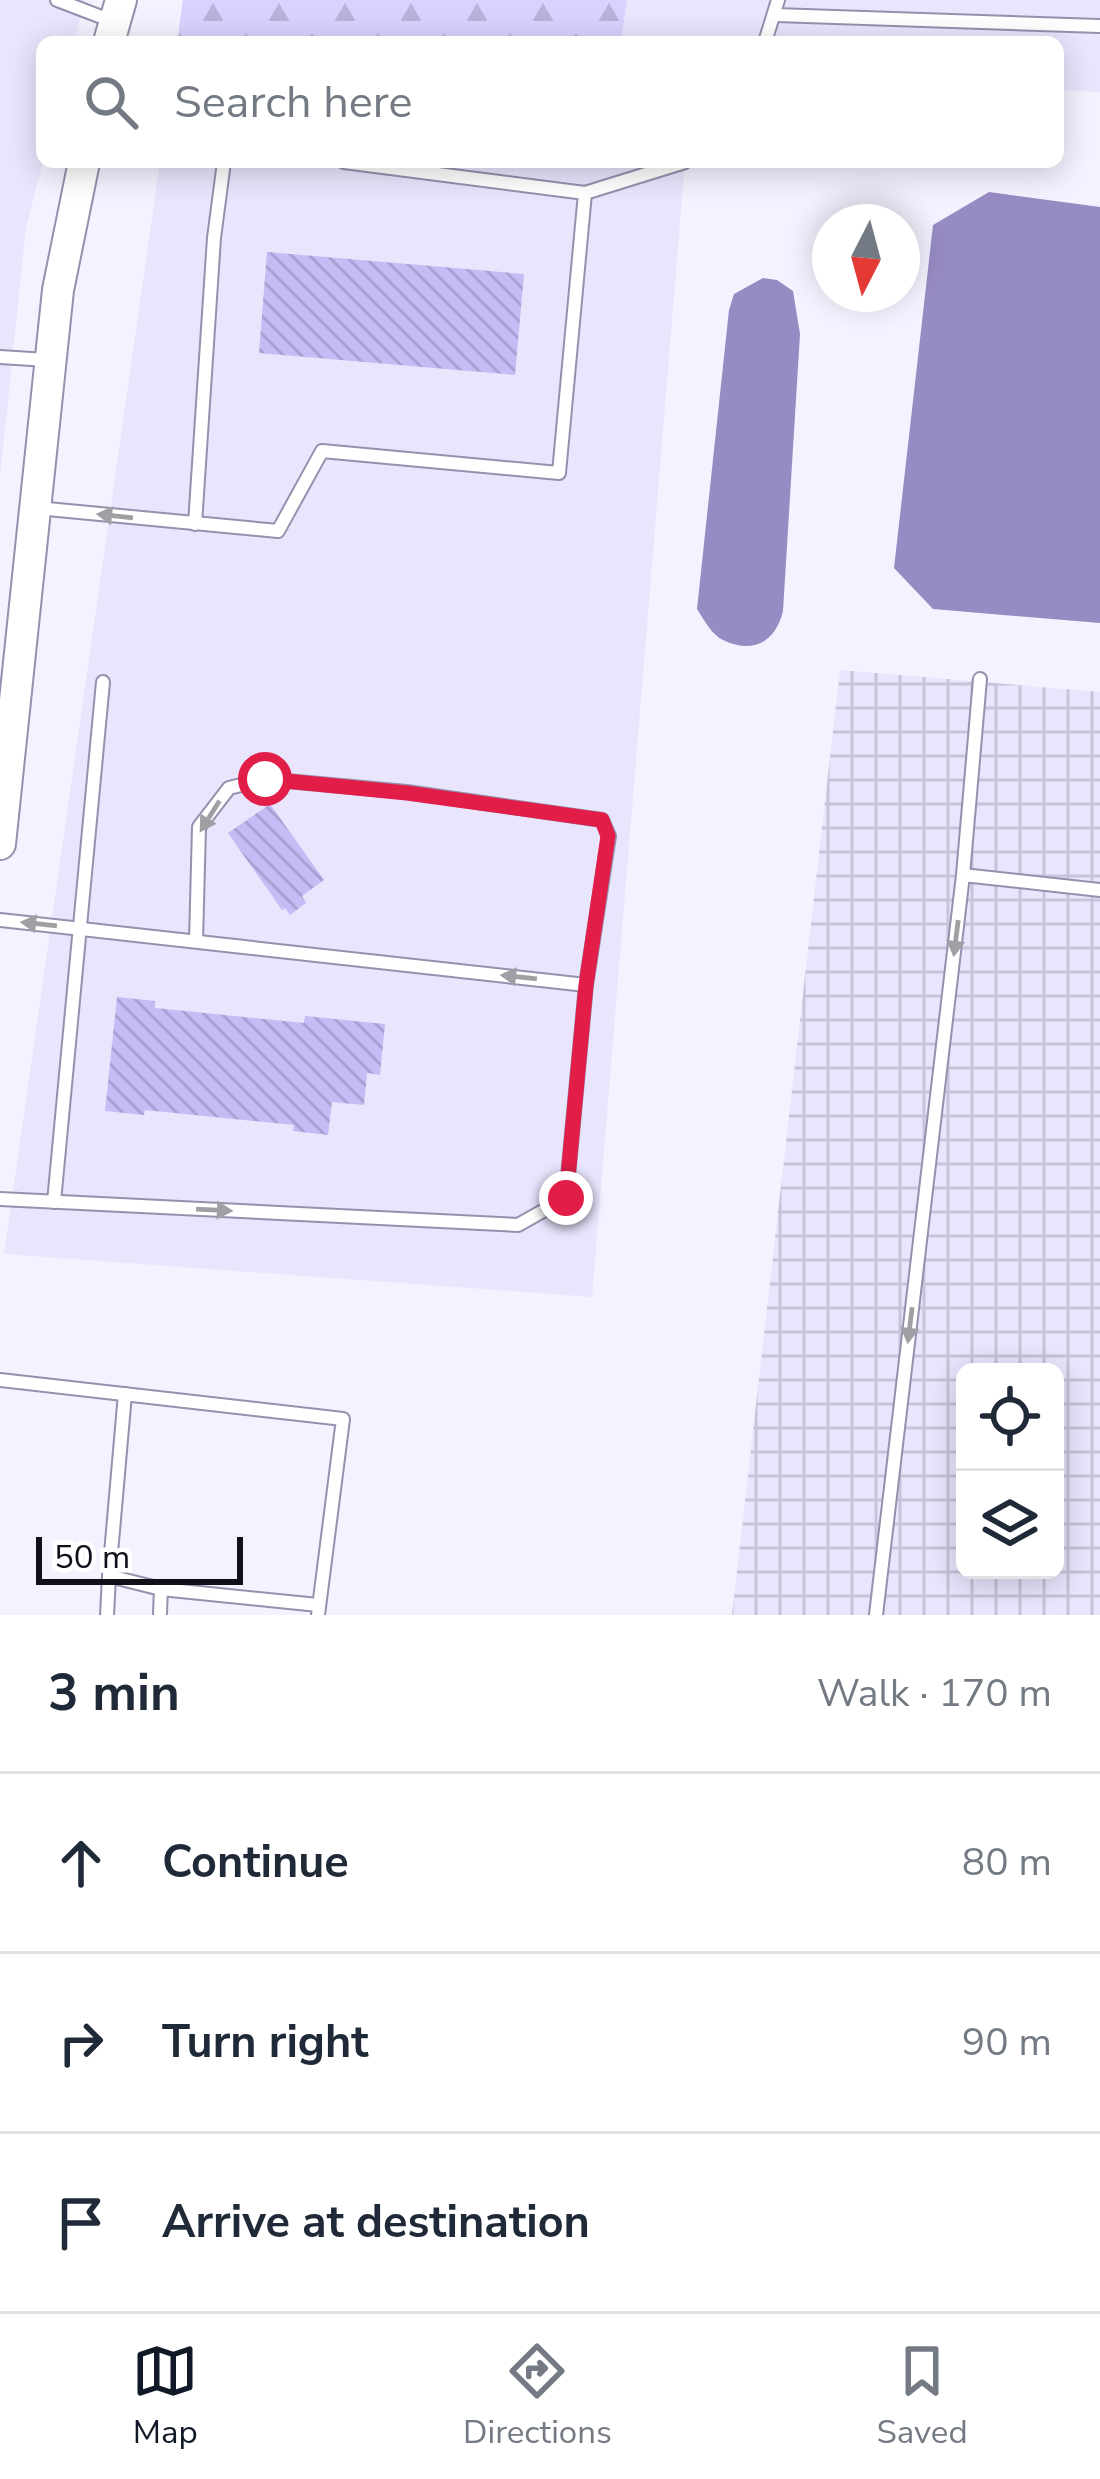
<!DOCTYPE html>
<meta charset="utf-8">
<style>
:root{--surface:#fff;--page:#f2f2f3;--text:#1f2937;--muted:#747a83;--line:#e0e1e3;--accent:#111827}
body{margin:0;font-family:"Nunito Sans",sans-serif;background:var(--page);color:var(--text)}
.controls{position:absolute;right:36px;bottom:36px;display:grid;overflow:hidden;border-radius:18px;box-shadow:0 6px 30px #0003}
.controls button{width:108px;height:108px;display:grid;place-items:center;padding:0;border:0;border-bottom:3px solid var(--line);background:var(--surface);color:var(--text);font:60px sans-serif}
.compass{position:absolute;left:812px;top:204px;width:108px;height:108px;border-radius:50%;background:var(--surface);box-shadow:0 6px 30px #0003;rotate:186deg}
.scale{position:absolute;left:36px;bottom:30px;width:207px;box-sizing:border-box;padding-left:12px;border:6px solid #120f1a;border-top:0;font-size:33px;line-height:42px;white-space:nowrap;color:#120f1a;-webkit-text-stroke:9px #fff;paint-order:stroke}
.stop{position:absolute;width:36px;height:36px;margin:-27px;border:9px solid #e11d48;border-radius:50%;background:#fff}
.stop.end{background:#e11d48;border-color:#fff;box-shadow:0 3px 12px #0008}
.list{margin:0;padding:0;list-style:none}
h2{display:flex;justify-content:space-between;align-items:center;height:156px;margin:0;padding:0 48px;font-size:51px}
h2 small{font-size:39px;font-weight:400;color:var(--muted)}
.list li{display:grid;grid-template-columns:78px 1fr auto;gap:36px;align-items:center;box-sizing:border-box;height:180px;padding:0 48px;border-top:3px solid var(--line)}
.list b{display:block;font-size:45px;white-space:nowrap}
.list em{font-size:39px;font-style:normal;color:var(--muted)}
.icon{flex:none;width:66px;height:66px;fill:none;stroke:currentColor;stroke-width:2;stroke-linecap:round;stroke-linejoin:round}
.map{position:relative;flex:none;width:1100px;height:1615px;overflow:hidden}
.search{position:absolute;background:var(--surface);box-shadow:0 6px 30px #0003;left:36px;right:36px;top:36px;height:132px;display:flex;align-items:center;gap:30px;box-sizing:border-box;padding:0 42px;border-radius:18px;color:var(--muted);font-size:45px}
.sheet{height:696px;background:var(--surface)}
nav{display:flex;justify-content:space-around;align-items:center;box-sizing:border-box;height:168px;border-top:3px solid var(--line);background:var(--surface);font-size:33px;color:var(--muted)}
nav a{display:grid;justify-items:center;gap:6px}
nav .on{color:var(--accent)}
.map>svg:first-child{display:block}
.built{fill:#e9e5fd}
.industrial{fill:url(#industrial-grid);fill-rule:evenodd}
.forest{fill:url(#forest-firs)}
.water{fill:#978bc3}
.building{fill:url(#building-back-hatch)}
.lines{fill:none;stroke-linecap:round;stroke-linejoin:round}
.service-casing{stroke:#9590ad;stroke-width:16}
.tertiary-casing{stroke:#9590ad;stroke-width:34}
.service{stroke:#fff;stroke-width:12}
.tertiary{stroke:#fff;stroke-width:30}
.oneway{fill:#a09fa3}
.route{stroke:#e11d48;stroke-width:15}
</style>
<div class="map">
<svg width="1100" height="1615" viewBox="0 0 1100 1615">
<defs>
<pattern id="industrial-grid" width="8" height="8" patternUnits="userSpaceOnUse" patternTransform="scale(3)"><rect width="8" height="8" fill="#e9e5fd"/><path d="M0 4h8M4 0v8" fill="none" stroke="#c7c3d8"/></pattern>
<pattern id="forest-firs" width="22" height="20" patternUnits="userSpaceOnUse" patternTransform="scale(3)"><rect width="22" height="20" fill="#dad1ff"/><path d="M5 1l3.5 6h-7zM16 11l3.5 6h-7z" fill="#bab2da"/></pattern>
<pattern id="building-back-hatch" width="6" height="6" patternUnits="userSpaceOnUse" patternTransform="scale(3)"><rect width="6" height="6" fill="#c7bbf6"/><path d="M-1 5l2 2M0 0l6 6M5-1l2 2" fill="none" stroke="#aaa0d2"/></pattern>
</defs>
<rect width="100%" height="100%" fill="#f4f2ff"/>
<g class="built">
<polygon points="0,0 85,0 74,42 42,42 43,162 26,228 0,477"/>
<polygon points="627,0 1100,0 1100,92 1058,90 1058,42 621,42"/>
<polygon points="160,162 685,162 592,1297 4,1254"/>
</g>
<path class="industrial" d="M 840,670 L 1100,692 L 1100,1615 L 732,1615 ZM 965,1372 L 1055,1372 L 1055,1570 L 965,1570 Z"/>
<polygon class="forest" points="183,0 627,0 621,42 177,42"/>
<g class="water">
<polygon points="989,192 1100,207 1100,623 933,609 894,568 933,225"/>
<path d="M 763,278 L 777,280 L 793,291 L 800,334 L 783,611 C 776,641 754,655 723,640 C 712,635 704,620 697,609 L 729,310 L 734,294 Z"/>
</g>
<g class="building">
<polygon points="267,252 524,274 515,375 259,353"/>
<polygon points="270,804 324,880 302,896 306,903 290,915 285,908 282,910 228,833"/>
<polygon points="117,997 155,1001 155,1008 304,1023 305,1016 385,1024 380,1075 367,1073 364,1105 332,1102 328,1135 293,1131 294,1125 145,1110 144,1115 105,1111"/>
</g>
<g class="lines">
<defs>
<g id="service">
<polyline points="57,0 112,21"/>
<polyline points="776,15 1100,26"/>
<polyline points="765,42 778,0"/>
<polyline points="585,193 685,162"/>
<polyline points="0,357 47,360"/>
<polyline points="37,508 278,531 322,451 559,473 585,193 344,162"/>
<polyline points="195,524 214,238 224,162"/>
<polyline points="963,875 980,679"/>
<polyline points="0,920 586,985 566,1198 518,1225 0,1199"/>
<polyline points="196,941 199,827 229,788 265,779 407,792 602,820 609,836 586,985"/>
<polyline points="54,1202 103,682"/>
<polyline points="0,1380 343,1419 318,1615"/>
<polyline points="125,1394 109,1576 161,1589 318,1605"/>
<polyline points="160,1613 161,1589"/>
<polyline points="107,1615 109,1576"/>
<polyline points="876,1615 963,875 1100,890"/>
</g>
<g id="tertiary">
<polyline points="109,42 121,0"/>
<polyline points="0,844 58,290 84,162"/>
</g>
</defs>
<use href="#service" class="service-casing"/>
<use href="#tertiary" class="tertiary-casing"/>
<use href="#service" class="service"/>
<use href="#tertiary" class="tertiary"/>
</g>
<defs><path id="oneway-solid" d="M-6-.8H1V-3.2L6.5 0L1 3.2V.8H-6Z" transform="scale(3)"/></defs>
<g class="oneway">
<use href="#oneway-solid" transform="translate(115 516) rotate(-174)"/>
<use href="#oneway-solid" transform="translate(210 816) rotate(122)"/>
<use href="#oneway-solid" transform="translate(39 924) rotate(-174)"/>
<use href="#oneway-solid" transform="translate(956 938) rotate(97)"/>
<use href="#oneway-solid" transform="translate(519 977) rotate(-174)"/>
<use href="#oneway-solid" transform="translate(214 1210) rotate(3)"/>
<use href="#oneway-solid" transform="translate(910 1325) rotate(97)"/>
</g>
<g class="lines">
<polyline class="route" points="265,779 407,793 602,820 608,836 586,985 566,1198"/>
</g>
</svg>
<div class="controls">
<button><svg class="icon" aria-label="locate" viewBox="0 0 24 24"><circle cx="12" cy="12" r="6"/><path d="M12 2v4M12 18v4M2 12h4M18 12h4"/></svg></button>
<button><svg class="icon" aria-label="layers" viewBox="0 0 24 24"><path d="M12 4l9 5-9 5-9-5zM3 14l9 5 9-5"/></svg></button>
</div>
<svg class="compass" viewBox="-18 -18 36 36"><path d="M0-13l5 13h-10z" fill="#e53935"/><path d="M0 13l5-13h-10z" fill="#747a83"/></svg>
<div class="scale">50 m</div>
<div class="stop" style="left:265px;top:779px"></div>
<div class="stop end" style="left:566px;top:1198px"></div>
<div class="search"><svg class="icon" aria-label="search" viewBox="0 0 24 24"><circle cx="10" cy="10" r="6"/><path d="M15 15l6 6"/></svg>Search here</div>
</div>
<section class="sheet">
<h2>3 min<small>Walk · 170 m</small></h2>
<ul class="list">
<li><svg class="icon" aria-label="ahead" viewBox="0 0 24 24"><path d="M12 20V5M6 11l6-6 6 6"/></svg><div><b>Continue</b></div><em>80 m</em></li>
<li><svg class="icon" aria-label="right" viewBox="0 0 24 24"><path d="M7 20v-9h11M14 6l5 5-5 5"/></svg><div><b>Turn right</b></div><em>90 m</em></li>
<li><svg class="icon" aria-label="arrive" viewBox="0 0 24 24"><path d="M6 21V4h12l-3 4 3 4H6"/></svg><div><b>Arrive at destination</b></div></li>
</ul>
</section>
<nav>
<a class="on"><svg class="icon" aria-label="map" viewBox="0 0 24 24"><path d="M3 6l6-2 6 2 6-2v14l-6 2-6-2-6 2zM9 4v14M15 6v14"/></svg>Map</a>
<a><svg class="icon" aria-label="directions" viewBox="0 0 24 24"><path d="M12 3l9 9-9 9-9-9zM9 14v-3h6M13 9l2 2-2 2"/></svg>Directions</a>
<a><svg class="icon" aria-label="saved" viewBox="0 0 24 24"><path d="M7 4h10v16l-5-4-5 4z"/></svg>Saved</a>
</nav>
